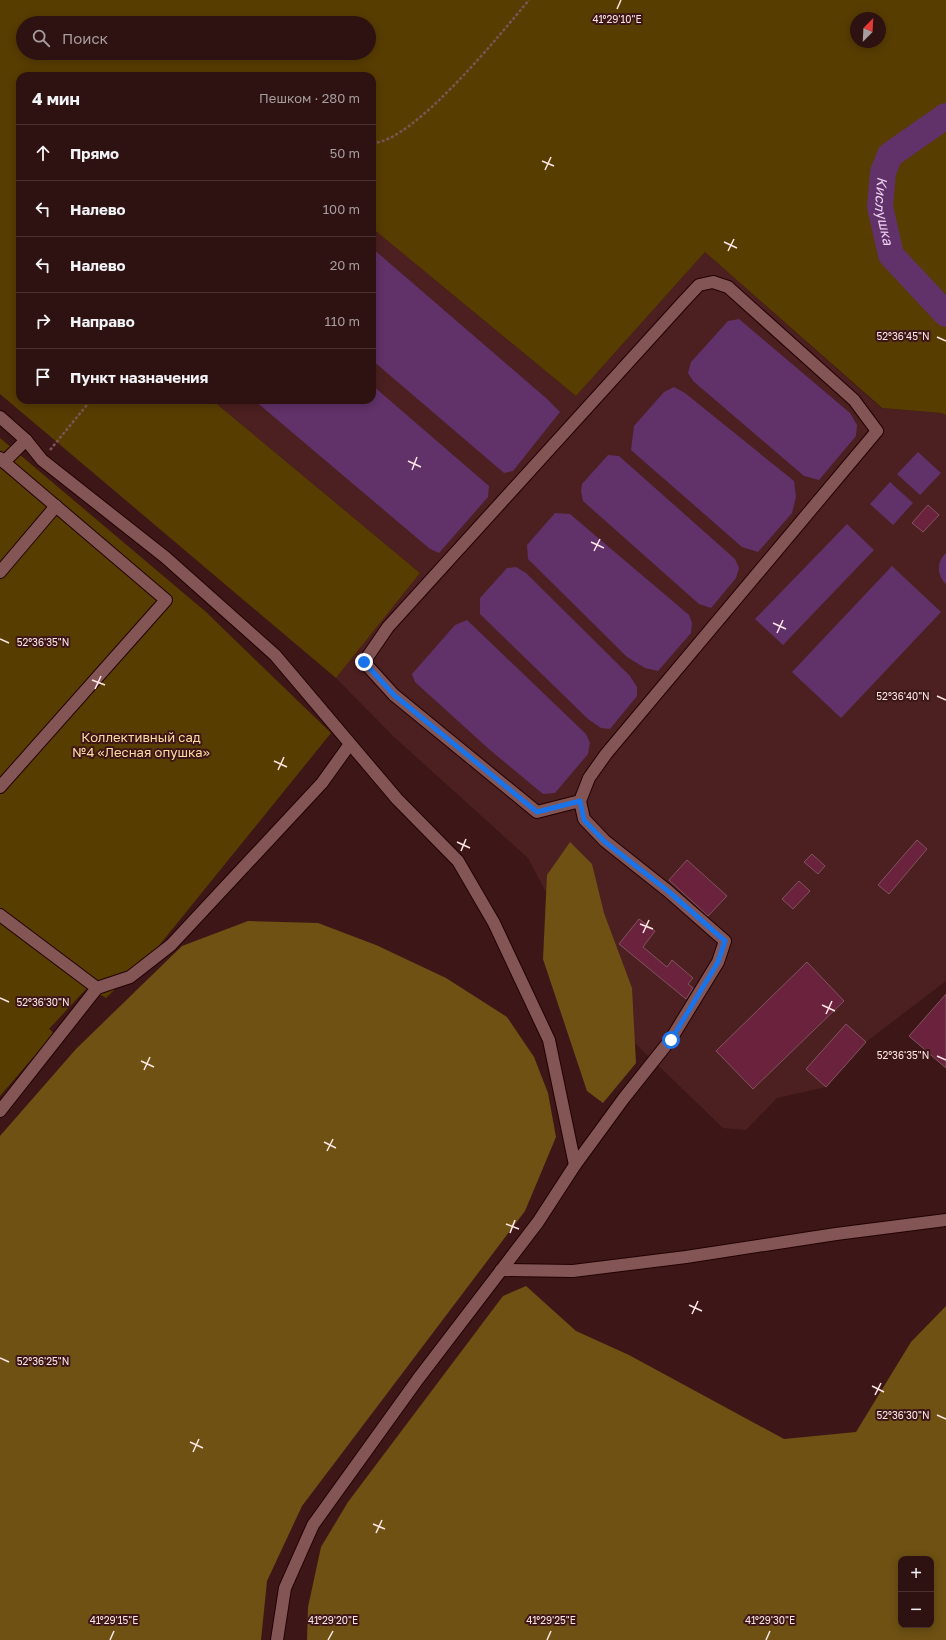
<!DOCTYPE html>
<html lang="ru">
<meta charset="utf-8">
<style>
:root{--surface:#2e1111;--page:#3a1f1f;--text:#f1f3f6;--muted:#a79d9f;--line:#493131}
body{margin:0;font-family:"Golos Text",sans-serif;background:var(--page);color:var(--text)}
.controls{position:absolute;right:12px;bottom:12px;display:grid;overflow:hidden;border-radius:8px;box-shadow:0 2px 10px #0003}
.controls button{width:36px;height:36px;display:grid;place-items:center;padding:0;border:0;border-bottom:1px solid var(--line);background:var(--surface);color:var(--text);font:20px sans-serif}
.compass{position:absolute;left:850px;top:12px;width:36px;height:36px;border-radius:50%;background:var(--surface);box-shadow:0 2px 10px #0003;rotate:24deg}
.stop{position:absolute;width:12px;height:12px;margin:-9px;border:3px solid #1a73e8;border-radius:50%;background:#fff}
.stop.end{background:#1a73e8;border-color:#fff;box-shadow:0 1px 4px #0008}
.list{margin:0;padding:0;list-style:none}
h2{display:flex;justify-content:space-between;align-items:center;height:52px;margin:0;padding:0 16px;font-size:17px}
h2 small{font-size:13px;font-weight:400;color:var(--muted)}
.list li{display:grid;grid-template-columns:26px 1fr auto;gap:12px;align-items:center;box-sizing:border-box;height:56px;padding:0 16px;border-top:1px solid var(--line)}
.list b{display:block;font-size:15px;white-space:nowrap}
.list em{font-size:13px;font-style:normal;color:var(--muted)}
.icon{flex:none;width:22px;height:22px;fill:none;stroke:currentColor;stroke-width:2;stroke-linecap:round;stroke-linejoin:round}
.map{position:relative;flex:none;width:946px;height:1640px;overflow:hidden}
.search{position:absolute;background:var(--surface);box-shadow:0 2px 10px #0003;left:16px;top:16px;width:360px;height:44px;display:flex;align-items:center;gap:10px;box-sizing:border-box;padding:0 14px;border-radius:22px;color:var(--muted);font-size:15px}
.panel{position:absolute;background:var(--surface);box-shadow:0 2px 10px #0003;left:16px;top:72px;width:360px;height:332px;border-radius:12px}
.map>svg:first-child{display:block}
.built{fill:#4c1f20}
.green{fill:#583d00;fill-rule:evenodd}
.forest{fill:#6e5113;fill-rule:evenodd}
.water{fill:#613169}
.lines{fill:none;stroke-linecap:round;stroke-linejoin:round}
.river{stroke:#613169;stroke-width:26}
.building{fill:#6b223d;stroke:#7f5460}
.minor-casing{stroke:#220103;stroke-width:14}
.path{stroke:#775655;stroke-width:2.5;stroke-dasharray:3 2;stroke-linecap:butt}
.minor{stroke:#835655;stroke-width:12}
.route{stroke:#1a73e8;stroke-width:5}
.ticks{fill:none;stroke:#fde7e6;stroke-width:1.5}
.labels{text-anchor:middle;stroke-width:4;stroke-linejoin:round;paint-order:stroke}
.park-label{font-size:13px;fill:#fddca2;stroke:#3d1717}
.water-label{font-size:14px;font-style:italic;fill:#efd3f4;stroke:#3d1717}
.ticks-label{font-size:10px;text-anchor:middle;fill:#fde7e6;stroke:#3d1717;stroke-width:4;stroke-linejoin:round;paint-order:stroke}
</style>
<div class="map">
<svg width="946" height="1640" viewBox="0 0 946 1640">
<rect width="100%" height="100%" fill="#3d1717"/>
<polygon class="built" points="372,228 576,396 705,252 881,408 941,413 946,415 946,981 866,1042 826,1087 777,1098 746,1130 723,1128 616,1025 528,858 394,737 336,678 420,573 212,400 372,400"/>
<g class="green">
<path d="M 0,0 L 946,0 L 946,415 L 941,413 L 882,408 L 705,252 L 576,396 L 372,228 L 372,76 L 20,76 L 20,400 L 212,400 L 420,573 L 336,678 L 0,394 ZM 856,18 L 880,18 L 880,42 L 856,42 ZM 23,23 L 369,23 L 369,53 L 23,53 Z"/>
<polygon points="0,438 206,612 331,733 157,948 106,998 88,987 49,1029 54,1033 0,1096"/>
</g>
<g class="forest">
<polygon points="570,842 592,864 604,913 632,988 636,1063 603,1103 587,1091 543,959 547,875"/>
<polygon points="248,921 318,923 376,945 446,978 507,1017 534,1057 548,1093 556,1137 525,1211 302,1506 267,1581 261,1640 0,1640 0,1136 76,1049 182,946"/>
<path d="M 526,1286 L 576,1331 L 629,1355 L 784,1439 L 856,1432 L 911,1342 L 946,1306 L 946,1640 L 307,1640 L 308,1607 L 321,1547 L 348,1502 L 503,1296 ZM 901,1559 L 931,1559 L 931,1625 L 901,1625 Z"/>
</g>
<g class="water">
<polygon points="372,248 546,398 560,412 513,471 504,473 372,360"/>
<polygon points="739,319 850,413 857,425 856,436 819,480 804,476 693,381 688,373 691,362 728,321"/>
<polygon points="372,385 489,486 488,497 439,553 430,549 254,400 372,400"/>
<polygon points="674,387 685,393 794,481 796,497 792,513 758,552 742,547 631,450 634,426 664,392"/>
<polygon points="918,452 941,473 920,495 897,474"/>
<polygon points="608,455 619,456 735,559 739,568 736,578 711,608 699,604 583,501 581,491 582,484"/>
<polygon points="890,482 913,503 893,525 870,504"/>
<polygon points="555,513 570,514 689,615 692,623 691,633 658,671 645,668 627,657 528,559 527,545"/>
<polygon points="847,524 874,550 783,645 755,619"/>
<path d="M 946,553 L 946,584 C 937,576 936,562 946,553 Z"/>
<polygon points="892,566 941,612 841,718 792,672"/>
<polygon points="516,567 526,573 630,676 637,687 637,696 610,729 601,728 588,719 480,614 480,598 507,568"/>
<polygon points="467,620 586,734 590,743 588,754 555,793 543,794 490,750 415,682 412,674 455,625"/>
</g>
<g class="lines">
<path class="river" id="s1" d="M 946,116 L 890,155 L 883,172 L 880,207 L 891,255 L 946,314"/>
</g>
<g class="building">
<polygon points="928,505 939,515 923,532 912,523"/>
<polygon points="917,840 927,849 889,894 878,885"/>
<polygon points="812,854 825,866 818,874 804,862"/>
<polygon points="687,860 727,896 708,916 669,880"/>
<polygon points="799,881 810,891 793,909 782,899"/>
<polygon points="639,919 655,931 643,947 667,967 672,960 693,978 688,984 693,988 686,999 619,944"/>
<polygon points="807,962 844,1001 753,1089 716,1051"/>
<polygon points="946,994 946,1068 909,1036"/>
<polygon points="846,1024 866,1042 826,1087 806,1069"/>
</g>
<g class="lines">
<defs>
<g id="minor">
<polyline points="0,417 26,440 42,460 165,557 275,655 397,799 458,861 494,923 549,1040 575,1165"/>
<polyline points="0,458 4,462 26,440"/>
<polyline points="0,572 56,506"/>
<polyline points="0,787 166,600 4,462"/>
<polyline points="0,915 97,988 0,1111"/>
<polyline points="97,988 130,977 171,945 322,783 350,744"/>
<polyline points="501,1270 573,1271 686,1257 836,1234 946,1220"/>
<polyline points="277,1640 285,1588 313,1525 418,1379 538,1222 575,1165 624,1098 671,1039 718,962 725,941 668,891 605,841 584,819 580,801 589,778 606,754 877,431 854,400 728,287 713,282 699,285 684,301 388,627 364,662 394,695 537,812 580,801"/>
</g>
</defs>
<use href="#minor" class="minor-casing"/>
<g class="path">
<path d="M 372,143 C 413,143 502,32 529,0"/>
<polyline points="50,450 91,400"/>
</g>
<use href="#minor" class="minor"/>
</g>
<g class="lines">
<polyline class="route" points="364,662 394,695 537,812 580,801 584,820 605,842 668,891 725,941 718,962 671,1040"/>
</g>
<path class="ticks" d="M 617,9 L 621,0M 542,161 L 554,166M 545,170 L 551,157M 724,242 L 737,248M 728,251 L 734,239M 937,337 L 946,341M 408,461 L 421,467M 412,470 L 417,457M 591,542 L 604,548M 594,551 L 600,539M 773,623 L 786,629M 777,633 L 783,620M 0,639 L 9,643M 92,680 L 105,685M 95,689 L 101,676M 937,696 L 946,700M 274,761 L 287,767M 278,770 L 284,757M 457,842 L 470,848M 461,851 L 466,839M 640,924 L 653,929M 643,933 L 649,920M 0,998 L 9,1002M 822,1005 L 835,1011M 826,1014 L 832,1001M 937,1056 L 946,1060M 141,1061 L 154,1067M 144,1070 L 150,1057M 324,1142 L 336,1148M 327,1151 L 333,1139M 506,1224 L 519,1229M 510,1233 L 515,1220M 689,1305 L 702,1311M 692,1314 L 698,1301M 0,1358 L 9,1362M 872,1386 L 884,1392M 875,1395 L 881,1383M 937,1415 L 946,1419M 190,1442 L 203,1448M 193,1452 L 199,1439M 373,1524 L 385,1529M 376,1533 L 382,1520M 110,1640 L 114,1631M 328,1640 L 333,1631M 547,1640 L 551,1631M 766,1640 L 770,1631"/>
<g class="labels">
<g class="park-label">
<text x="141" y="742">Коллективный сад<tspan x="141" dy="15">№4 «Лесная опушка»</tspan></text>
</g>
<g class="water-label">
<text dy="5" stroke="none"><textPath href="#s1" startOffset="126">Кислушка</textPath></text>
</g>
</g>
<g class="ticks-label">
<text x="617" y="23">41°29'10"E</text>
<text x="903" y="340">52°36'45"N</text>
<text x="43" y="646">52°36'35"N</text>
<text x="903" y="700">52°36'40"N</text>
<text x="43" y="1006">52°36'30"N</text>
<text x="903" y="1059">52°36'35"N</text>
<text x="43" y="1365">52°36'25"N</text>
<text x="903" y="1419">52°36'30"N</text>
<text x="114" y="1624">41°29'15"E</text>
<text x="333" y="1624">41°29'20"E</text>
<text x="551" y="1624">41°29'25"E</text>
<text x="770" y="1624">41°29'30"E</text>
</g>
</svg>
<div class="controls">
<button>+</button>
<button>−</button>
</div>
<svg class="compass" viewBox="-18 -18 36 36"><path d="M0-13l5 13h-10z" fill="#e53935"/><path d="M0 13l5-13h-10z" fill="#a79d9f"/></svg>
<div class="stop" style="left:671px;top:1040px"></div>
<div class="stop end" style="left:364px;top:662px"></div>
<div class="search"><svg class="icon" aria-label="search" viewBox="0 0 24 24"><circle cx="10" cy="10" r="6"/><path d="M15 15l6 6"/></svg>Поиск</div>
<section class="panel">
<h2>4 мин<small>Пешком · 280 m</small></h2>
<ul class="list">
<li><svg class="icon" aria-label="ahead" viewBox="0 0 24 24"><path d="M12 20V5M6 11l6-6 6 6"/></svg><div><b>Прямо</b></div><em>50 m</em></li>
<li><svg class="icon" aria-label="left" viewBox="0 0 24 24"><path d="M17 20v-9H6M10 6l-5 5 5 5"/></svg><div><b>Налево</b></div><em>100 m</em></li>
<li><svg class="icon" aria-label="left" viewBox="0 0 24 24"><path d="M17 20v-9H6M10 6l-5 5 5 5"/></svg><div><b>Налево</b></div><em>20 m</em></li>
<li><svg class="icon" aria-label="right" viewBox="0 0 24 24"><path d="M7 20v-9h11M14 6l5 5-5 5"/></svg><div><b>Направо</b></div><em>110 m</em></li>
<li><svg class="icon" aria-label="arrive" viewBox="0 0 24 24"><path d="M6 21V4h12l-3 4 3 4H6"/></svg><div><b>Пункт назначения</b></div></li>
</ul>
</section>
</div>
